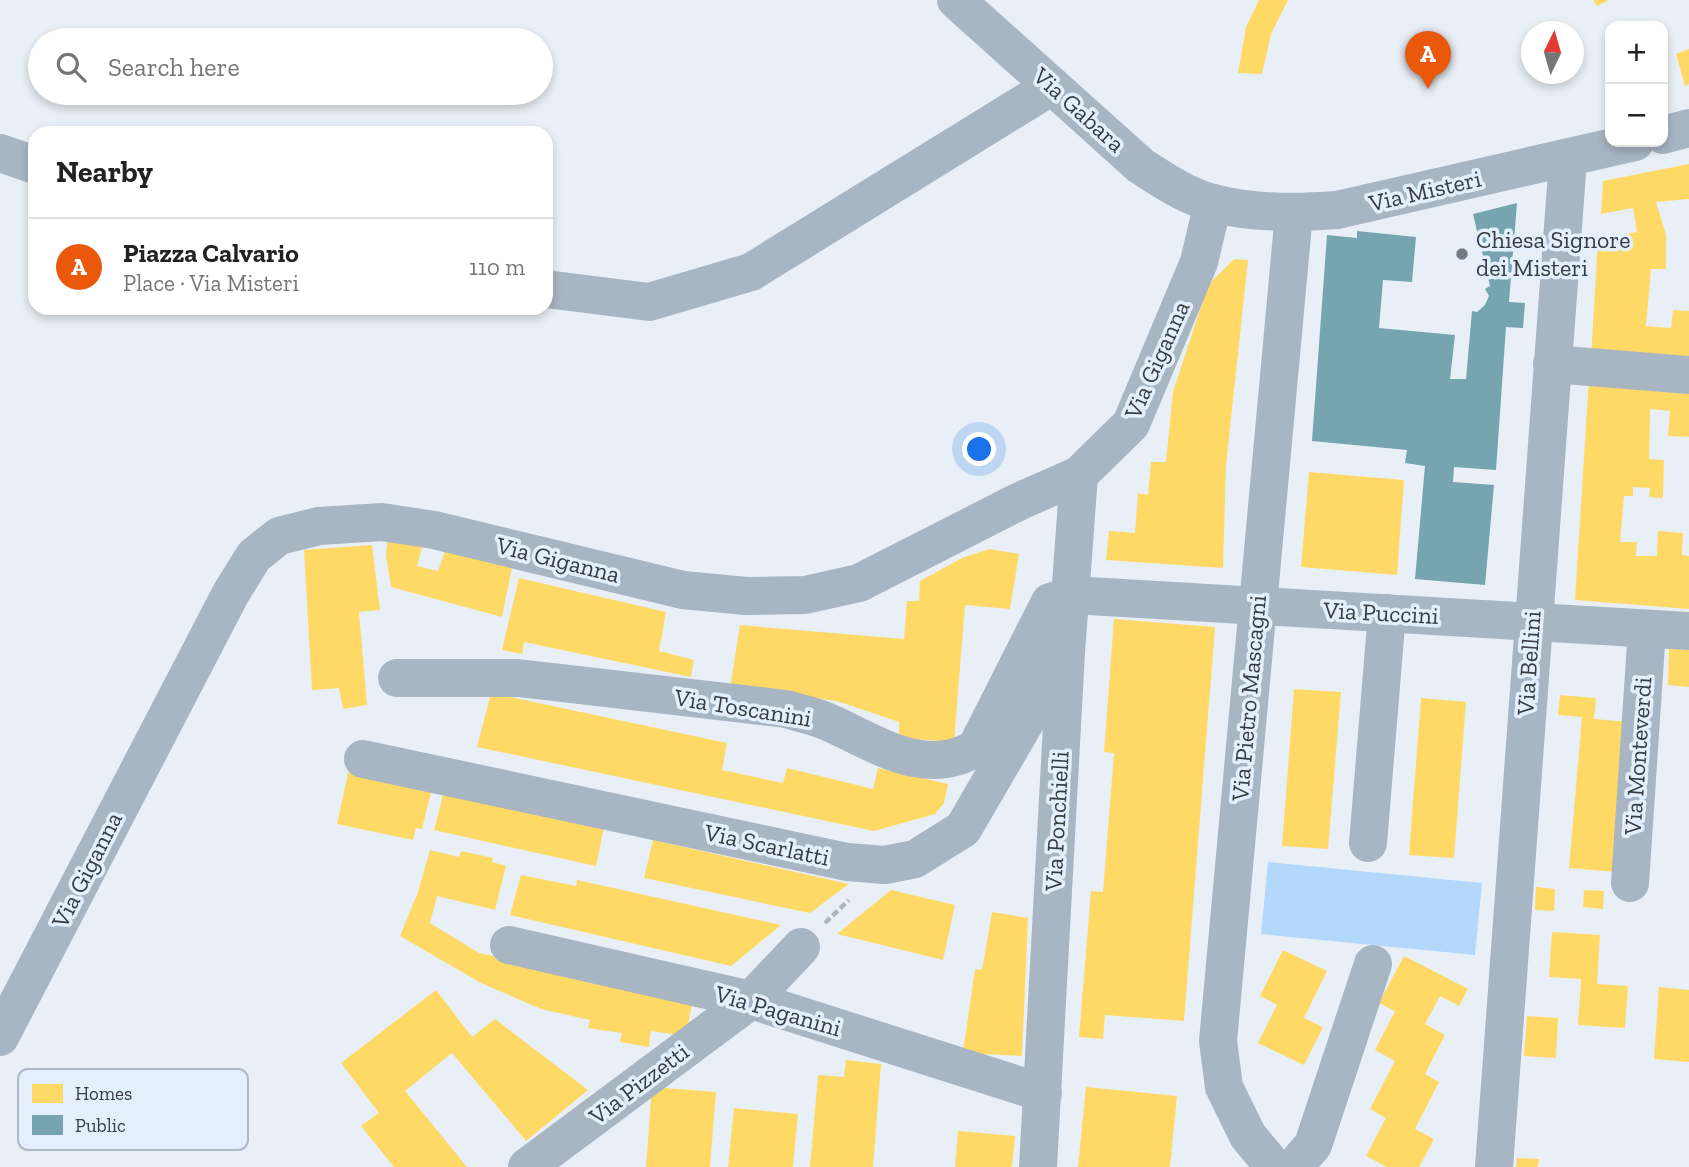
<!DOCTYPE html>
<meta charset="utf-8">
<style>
:root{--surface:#fff;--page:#f2f2f2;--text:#222;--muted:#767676;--line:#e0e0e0;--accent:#ea580c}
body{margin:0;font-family:"Zilla Slab",serif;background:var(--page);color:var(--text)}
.controls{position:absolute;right:21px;top:21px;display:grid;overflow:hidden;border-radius:14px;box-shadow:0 4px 10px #0003}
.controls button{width:63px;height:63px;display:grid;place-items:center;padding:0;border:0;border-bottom:2px solid var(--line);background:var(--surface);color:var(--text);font:35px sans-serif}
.compass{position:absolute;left:1521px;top:21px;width:63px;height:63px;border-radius:50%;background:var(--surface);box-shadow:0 4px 10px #0003;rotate:5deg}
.you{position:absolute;left:980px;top:450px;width:24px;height:24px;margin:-18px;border:5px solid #fff;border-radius:50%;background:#1a73e8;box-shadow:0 0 0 10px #1a73e833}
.badge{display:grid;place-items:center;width:46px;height:46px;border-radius:50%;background:var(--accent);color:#fff;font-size:23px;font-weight:700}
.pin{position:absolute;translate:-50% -58px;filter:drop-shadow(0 2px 4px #0008)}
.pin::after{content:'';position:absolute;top:37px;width:24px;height:21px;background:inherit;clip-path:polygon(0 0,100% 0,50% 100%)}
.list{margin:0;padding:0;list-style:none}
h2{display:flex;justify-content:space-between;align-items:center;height:91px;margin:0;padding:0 28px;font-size:30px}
h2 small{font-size:23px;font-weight:400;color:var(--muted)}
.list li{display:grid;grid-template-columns:46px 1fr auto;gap:21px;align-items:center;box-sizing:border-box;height:98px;padding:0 28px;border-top:2px solid var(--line)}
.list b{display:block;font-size:26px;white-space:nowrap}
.list p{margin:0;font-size:23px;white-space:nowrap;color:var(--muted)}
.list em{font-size:23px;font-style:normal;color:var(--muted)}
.icon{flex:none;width:38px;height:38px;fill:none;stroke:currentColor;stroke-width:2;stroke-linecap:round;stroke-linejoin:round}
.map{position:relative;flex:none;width:1689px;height:1167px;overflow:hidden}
.search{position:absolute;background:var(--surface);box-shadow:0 4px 10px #0003;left:28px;top:28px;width:525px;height:77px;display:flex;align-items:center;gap:18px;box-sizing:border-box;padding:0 24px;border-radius:38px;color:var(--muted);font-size:26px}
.panel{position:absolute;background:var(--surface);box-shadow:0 4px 10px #0003;left:28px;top:126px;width:525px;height:189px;border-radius:21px}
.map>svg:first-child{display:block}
.green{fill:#b4d8fb}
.homes{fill:#ffd966}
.public{fill:#76a5af}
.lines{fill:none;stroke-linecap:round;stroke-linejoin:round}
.path{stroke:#acb5bf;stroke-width:4.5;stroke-dasharray:7 3.5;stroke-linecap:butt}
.minor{stroke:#a8b5c3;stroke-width:38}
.poi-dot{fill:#757b80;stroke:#e3effc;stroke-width:2.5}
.labels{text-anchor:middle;stroke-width:7;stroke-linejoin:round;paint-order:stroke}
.street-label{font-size:24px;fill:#373c41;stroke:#e3effc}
.poi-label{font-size:24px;fill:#373c41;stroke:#e3effc;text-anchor:start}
.key{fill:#e3effc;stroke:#afb9c4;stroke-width:2}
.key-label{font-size:19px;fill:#373c41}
</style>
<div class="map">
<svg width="1689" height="1167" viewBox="0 0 1689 1167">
<rect width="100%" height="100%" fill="#e9eff6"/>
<polygon class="green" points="1268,862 1482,883 1475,955 1261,934"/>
<g class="homes">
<polygon points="1259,0 1288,0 1271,34 1262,74 1238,73 1246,27"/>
<polygon points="1593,0 1609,0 1597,6"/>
<polygon points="1689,49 1689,84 1685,86 1676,54"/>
<polygon points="1689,164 1689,199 1656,202 1666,235 1666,269 1651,269 1646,326 1671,328 1673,310 1689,311 1689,367 1591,358 1598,239 1637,232 1633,208 1601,214 1603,181"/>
<polygon points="1234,259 1248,260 1226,465 1223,568 1106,560 1109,531 1135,533 1138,493 1148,495 1151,462 1166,462 1173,392 1208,285"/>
<polygon points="1589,378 1689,386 1689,437 1668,436 1670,411 1650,409 1649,459 1664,460 1663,498 1649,497 1650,488 1633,487 1633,496 1624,496 1620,542 1637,542 1636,556 1657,556 1658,531 1683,533 1682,555 1689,556 1689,609 1575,600"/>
<polygon points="1309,472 1404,480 1397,575 1301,567"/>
<polygon points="388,537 423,544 417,566 438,571 445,551 512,568 502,617 391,587 386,555"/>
<polygon points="372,545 380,610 359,612 367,705 343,709 339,688 312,690 304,550"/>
<polygon points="989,549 1019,554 1010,609 965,605 954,742 899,738 899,722 837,701 730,688 740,625 904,639 907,601 919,601 920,581 962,558"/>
<polygon points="519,578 666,612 659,651 694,660 691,677 524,642 522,654 502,650"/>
<polygon points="1114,619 1215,627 1184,1021 1105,1015 1103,1039 1079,1037 1091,891 1103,892 1114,753 1104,752"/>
<polygon points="1669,648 1689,650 1689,687 1668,685"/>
<polygon points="1294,689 1341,692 1328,849 1282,846"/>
<polygon points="491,693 727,743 722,770 783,783 787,768 873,789 878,768 948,784 944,803 935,814 874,831 477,747"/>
<polygon points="1560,695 1596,698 1594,719 1630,722 1616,872 1569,868 1582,717 1558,715"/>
<polygon points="1421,698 1466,702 1454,858 1409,855"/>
<polygon points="349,769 432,788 422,829 416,828 413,840 337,824"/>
<polygon points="444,791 604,828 596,866 434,830"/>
<polygon points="653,840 849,884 810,913 644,878"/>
<polygon points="430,850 459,857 461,851 493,858 492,862 506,866 495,910 437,896 430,923 479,953 693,999 687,1030 679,1035 651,1031 649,1047 620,1042 622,1033 588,1028 590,1020 541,1009 481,983 400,936 418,892"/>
<polygon points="521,875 576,886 577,880 781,925 731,966 510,915"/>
<polygon points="1536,887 1555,889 1554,911 1535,910"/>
<polygon points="891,890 955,905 943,960 837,934"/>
<polygon points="1584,890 1604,891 1603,909 1583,907"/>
<polygon points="992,912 1028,918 1022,1056 963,1053 975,969 982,970"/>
<polygon points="1552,932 1600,935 1597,984 1628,986 1625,1028 1578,1025 1581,979 1549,977"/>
<polygon points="1283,950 1327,971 1304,1018 1323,1027 1304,1065 1258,1043 1277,1005 1260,996"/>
<polygon points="1404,956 1468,989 1459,1006 1440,996 1425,1024 1445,1035 1425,1074 1439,1082 1415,1129 1434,1139 1419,1167 1387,1167 1366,1156 1386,1118 1370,1109 1395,1061 1375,1050 1395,1011 1379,1003"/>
<polygon points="1659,987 1689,990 1689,1062 1654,1059"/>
<polygon points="436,990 472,1037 495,1019 588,1090 526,1141 452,1053 405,1091 467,1167 394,1167 361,1126 379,1113 341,1063"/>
<polygon points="1527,1016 1558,1018 1556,1058 1524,1056"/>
<polygon points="846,1060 881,1064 873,1167 810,1167 818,1075 844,1077"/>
<polygon points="652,1087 716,1092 710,1167 646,1167"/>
<polygon points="1086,1087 1177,1096 1170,1167 1078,1167"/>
<polygon points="734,1108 798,1114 793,1167 728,1167"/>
<polygon points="958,1131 1015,1136 1012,1167 955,1167"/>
<polygon points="1517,1158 1539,1159 1538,1167 1516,1167"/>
</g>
<polygon class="public" points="1517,203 1509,302 1525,303 1523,328 1506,327 1496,470 1454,467 1453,482 1494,485 1485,585 1415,579 1425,466 1405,463 1407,450 1312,441 1327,235 1357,238 1357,231 1416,237 1412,282 1383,280 1379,328 1455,335 1450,379 1466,379 1472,311 1477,312 1485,305 1489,296 1485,289 1490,286 1473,214"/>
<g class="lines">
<polyline class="path" points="825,923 849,900"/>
<g class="minor">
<path d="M 956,0 L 1141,166 C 1163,180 1186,196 1213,203 C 1252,214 1297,213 1337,210 L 1635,142"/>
<polyline points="1663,135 1689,128"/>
<polyline points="0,153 35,165"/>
<polyline points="546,289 649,302 751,272 1052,86"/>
<polyline points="1552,364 1689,375"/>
<path d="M 397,678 L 518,678 L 786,709 C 800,713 815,716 828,722 C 876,743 924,779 976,748 L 1050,602 L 1072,595 L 1689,631"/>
<polyline points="363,759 847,862 885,865 915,859 963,829 1066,652"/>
<polyline points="1368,843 1387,613"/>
<polyline points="1630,883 1647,629"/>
<polyline points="509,945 751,1000 1043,1093"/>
<polyline points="0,1037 231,593 254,556 279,536 319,526 382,522 434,530 683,590 746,596 805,595 859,583 1018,502 1079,475 1131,424 1199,262 1213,203"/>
<polyline points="527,1167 751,1000 801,947"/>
<polyline points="1038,1167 1066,652 1079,475"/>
<polyline points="1274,1167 1248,1136 1224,1087 1218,1041 1294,213"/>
<polyline points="1294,1167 1313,1145 1373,964"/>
<polyline points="1494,1167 1568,159"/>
</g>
</g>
<circle class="poi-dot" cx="1462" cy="254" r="7"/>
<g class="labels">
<g class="street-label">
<text transform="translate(1079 110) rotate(42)" y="8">Via Gabara</text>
<text transform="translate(1425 191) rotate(-13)" y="8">Via Misteri</text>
<text transform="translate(1157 360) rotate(-66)" y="8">Via Giganna</text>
<text transform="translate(558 560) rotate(14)" y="8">Via Giganna</text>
<text transform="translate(1381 613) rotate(3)" y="8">Via Puccini</text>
<text transform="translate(1529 663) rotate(-86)" y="8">Via Bellini</text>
<text transform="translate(1249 698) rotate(-85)" y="8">Via Pietro Mascagni</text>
<text transform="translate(743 708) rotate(9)" y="8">Via Toscanini</text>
<text transform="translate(1638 756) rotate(-86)" y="8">Via Monteverdi</text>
<text transform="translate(1057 821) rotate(-87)" y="8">Via Ponchielli</text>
<text transform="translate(767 845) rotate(12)" y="8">Via Scarlatti</text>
<text transform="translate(87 870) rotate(-63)" y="8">Via Giganna</text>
<text transform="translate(778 1011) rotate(16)" y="8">Via Paganini</text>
<text transform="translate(639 1084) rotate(-37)" y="8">Via Pizzetti</text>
</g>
<g class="poi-label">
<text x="1476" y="248">Chiesa Signore<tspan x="1476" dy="28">dei Misteri</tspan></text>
</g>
</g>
<rect x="18" y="1069" width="230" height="81" rx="10" class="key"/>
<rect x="32" y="1084" width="31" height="19" fill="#ffd966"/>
<rect x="32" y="1115" width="31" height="20" fill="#76a5af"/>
<g class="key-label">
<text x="75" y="1100">Homes</text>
<text x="75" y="1132">Public</text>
</g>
</svg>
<div class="controls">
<button>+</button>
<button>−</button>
</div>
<svg class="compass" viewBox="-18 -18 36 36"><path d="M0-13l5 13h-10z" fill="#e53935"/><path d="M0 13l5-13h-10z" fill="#767676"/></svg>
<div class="you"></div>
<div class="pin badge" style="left:1428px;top:89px">A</div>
<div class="search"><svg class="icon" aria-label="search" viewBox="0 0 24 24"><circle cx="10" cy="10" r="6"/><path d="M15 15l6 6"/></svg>Search here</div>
<section class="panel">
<h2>Nearby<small></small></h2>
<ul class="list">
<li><span class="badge">A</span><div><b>Piazza Calvario</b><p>Place · Via Misteri</p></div><em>110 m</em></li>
</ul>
</section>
</div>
